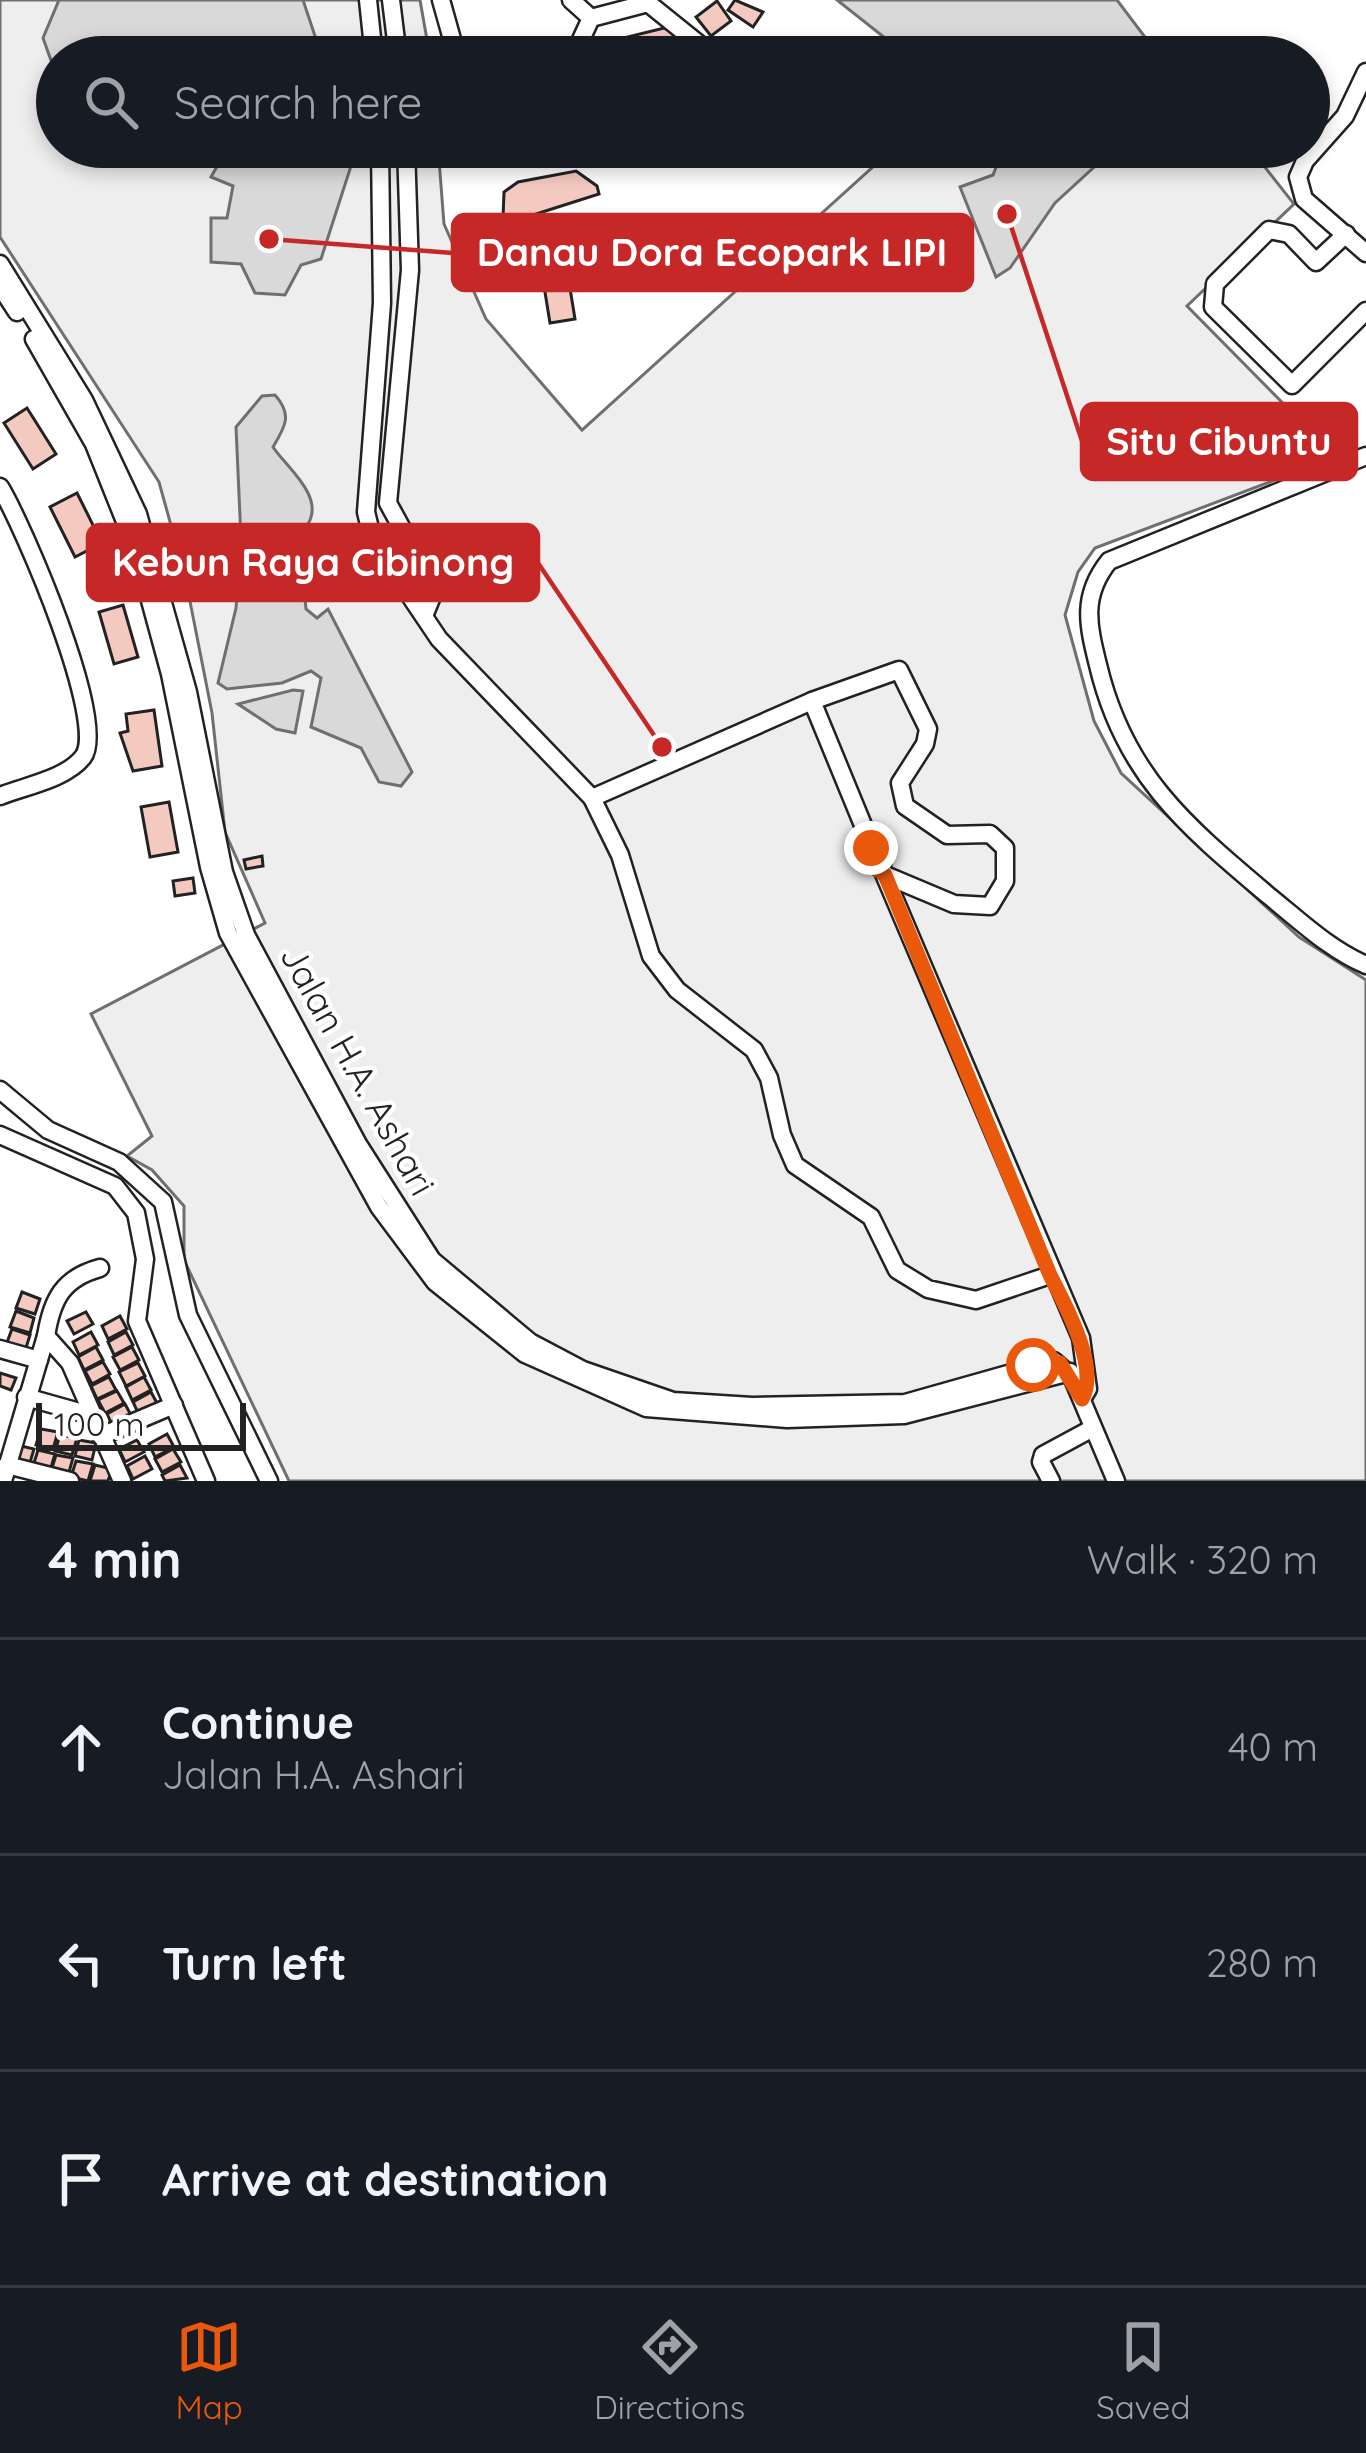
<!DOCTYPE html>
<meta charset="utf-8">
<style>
:root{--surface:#171b24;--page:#242831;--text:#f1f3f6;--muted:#9ea1a6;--line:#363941;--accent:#ea580c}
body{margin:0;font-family:Quicksand,sans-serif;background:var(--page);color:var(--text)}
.scale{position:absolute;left:36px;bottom:30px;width:210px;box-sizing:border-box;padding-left:12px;border:6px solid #222;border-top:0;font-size:33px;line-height:42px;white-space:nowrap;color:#222;-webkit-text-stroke:9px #fff;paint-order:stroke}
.stop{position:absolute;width:36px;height:36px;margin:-27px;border:9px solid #ea580c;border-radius:50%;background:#fff}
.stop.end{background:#ea580c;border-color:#fff;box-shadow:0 3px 12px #0008}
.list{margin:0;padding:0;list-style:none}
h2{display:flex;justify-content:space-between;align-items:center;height:156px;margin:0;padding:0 48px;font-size:51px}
h2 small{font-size:39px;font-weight:400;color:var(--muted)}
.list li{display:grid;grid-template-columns:78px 1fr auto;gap:36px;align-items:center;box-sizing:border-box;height:216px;padding:0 48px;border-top:3px solid var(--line)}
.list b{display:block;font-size:45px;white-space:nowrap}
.list p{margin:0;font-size:39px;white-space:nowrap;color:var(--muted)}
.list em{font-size:39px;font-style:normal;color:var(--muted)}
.icon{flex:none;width:66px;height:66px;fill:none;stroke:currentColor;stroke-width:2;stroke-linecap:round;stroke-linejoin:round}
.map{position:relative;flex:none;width:1366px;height:1481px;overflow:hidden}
.search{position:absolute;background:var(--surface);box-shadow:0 6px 18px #0003;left:36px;right:36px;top:36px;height:132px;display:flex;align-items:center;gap:30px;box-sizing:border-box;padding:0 42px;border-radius:66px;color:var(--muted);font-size:45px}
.sheet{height:804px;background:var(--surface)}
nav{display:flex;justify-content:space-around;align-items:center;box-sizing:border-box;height:168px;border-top:3px solid var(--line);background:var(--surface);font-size:33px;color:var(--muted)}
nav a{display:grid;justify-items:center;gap:6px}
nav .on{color:var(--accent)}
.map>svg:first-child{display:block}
.green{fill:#eee;stroke:#6f6f6f;stroke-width:3}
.water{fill:#d9d9d9;stroke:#6f6f6f;stroke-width:3}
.building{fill:#f3c9c0;stroke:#222;stroke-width:3}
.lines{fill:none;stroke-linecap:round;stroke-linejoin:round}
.minor-casing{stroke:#222;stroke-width:21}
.minor{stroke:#fff;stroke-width:16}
.route{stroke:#ea580c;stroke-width:15}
.labels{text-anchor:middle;stroke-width:9;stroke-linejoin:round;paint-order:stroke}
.street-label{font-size:36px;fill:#222;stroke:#fff}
.leader{fill:none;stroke:#c62828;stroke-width:4.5}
.callout-dot{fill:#c62828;stroke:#fff;stroke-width:4.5}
.callout{fill:#c62828;stroke:#c62828;stroke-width:4.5}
.callout-label{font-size:39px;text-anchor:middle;font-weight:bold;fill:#fff}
</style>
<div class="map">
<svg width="1366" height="1481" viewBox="0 0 1366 1481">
<rect width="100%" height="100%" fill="#fff"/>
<polygon class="green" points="0,0 420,0 430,57 57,57 57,147 438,147 444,224 486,319 582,430 895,147 1249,147 1294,204 1187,306 1336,457 1095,548 1078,572 1065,615 1094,721 1121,773 1299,937 1366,980 1366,1481 289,1481 184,1260 184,1206 152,1170 127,1156 152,1136 91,1014 265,923 225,832 212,713 185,576 159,482 0,237"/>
<g class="water">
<polygon points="59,0 303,0 322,57 57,57 57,77 43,38"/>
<polygon points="837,0 1117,0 1160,57 909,57"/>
<polygon points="228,147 346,147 351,166 321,259 301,265 285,295 255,293 241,264 211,262 211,218 227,218 233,186 211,177"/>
<polygon points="1004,147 1116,147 1055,203 1010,268 996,277 960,187 993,175"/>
<path d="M 275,395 C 293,415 285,427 273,447 C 286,467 325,496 308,524 C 300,537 282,547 272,560 L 303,579 L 306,609 L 317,618 L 328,609 L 412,772 L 401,786 L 379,782 L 361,748 L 311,727 L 321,678 L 311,671 L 282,683 L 227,689 L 218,683 L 236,608 L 241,539 L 236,427 L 262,396 Z"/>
<polygon points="293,690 303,691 295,733 276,729 238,704"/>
</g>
<g class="building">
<polygon points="735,0 763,12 753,27 728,10"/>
<polygon points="717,1 731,21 711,36 696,17"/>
<polygon points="664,28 689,40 692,57 596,57 603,43"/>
<polygon points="771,147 801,147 803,160 782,163"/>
<polygon points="576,171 597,186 599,194 536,214 551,273 523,272 503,218 504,192 518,182"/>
<polygon points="568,276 575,319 550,323 543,280"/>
<polygon points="27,408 56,454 33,469 4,423"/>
<polygon points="77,493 102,543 75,557 50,507"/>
<polygon points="123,605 138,657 114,664 99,612"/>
<polygon points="154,710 162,766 133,771 120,733 128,731 126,714"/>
<polygon points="169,802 178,852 150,857 141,807"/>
<polygon points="262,856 263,866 246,869 244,860"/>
<polygon points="193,878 195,893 175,896 173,881"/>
<polygon points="22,1292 40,1299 35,1314 16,1308"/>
<polygon points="16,1311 34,1318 30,1333 10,1327"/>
<polygon points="86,1312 93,1324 74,1334 67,1321"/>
<polygon points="120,1316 127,1329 108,1339 102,1326"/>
<polygon points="12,1329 30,1335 25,1351 6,1345"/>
<polygon points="91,1332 98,1345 79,1355 73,1342"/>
<polygon points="126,1332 133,1345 114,1355 108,1342"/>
<polygon points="96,1347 103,1360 84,1370 78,1357"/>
<polygon points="132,1347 139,1360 120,1370 113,1357"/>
<polygon points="103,1362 110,1374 92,1384 85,1371"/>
<polygon points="138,1363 145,1376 126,1386 119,1372"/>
<polygon points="0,1373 16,1378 11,1390 0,1386"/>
<polygon points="109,1377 116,1390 97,1399 91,1386"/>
<polygon points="144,1377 151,1390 132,1400 126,1387"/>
<polygon points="117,1391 124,1403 105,1413 98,1400"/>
<polygon points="151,1392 158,1405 139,1415 133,1402"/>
<polygon points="125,1404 132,1417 113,1427 107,1414"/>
<polygon points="41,1429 58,1432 53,1449 36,1445"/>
<polygon points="167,1434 174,1447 155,1457 149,1444"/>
<polygon points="60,1435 77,1438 72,1455 55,1451"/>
<polygon points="79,1440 96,1443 92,1460 75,1456"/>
<polygon points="137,1440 144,1452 125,1462 119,1449"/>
<polygon points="17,1445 34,1449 29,1466 12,1461"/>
<polygon points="173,1449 181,1462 162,1472 155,1459"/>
<polygon points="38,1450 55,1454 50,1471 33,1466"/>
<polygon points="56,1455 73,1458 68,1476 51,1471"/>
<polygon points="145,1456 152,1469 133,1479 127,1466"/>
<polygon points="76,1461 93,1464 88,1481 71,1477"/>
<polygon points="95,1465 112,1469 108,1481 90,1481"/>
<polygon points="180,1465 187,1478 165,1481 162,1475"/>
</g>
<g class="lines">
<defs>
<g id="minor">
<polyline points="368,0 374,57"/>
<polyline points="391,0 398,57"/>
<polyline points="441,0 457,57"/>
<polyline points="571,0 591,18"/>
<polyline points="573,57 591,18 648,3 715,57"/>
<polyline points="1366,72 1345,116 1305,161 1298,177 1304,199 1366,253"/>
<polyline points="380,147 382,303 366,512 373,541 439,639 592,798 620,855 651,956 677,990 754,1050 769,1078 782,1135 795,1165 871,1217 897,1270 928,1289 976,1300 1050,1275"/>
<polyline points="406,147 410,270 388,503 435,589 424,616"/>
<polyline points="526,147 547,147"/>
<polyline points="1346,234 1316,262 1289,234 1269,230 1215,284 1213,307 1292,385 1366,311"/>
<polyline points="0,264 84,400 138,514 188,692 224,872 246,935 358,1144 432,1260 530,1342 583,1370 673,1401 752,1406 905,1403 1054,1361 1072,1377 1116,1481"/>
<polyline points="0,286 17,312"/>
<polyline points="34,339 94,444 136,549 170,674 209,867 228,933 379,1207 435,1282 525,1354 646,1408 787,1419 904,1415 1070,1372"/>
<path d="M 1366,456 L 1109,561 C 1081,596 1088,625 1098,665 C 1124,775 1186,826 1269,896 C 1300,921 1329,949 1366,965"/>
<path d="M 0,487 C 23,525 109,724 83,757 C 66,779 25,786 0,796"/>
<polyline points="812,701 899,670 928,729 925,744 900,783 905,806 947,835 990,834 1005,848 1005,881 990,906 954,904 885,875"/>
<polyline points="592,798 812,701 872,847 868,863 881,867 886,852 872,847"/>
<polyline points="881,867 1081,1338 1088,1389 1082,1399"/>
<polyline points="0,1090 48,1130 119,1162 163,1202 188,1315 269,1481"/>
<polyline points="0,1135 115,1186 136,1213 145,1259 137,1321 206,1481"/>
<path d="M 46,1336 C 52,1299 63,1278 100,1268"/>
<polyline points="0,1349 39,1360"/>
<polyline points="26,1397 90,1415"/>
<polyline points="101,1436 174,1405"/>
<polyline points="7,1465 70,1481"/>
<polyline points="3,1481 46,1336 70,1363 122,1481"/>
<polyline points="1051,1481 1041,1462 1043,1455 1093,1428"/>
</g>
</defs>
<use href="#minor" class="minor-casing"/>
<use href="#minor" class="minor"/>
</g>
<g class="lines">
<path class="route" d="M 871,848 L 868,863 L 885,875 L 1050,1275 C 1065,1305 1100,1367 1082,1399 L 1060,1363 L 1033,1365"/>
</g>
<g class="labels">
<g class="street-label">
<text transform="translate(358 1070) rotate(61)" y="13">Jalan H.A. Ashari</text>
</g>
</g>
<path class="leader" d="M269 239L453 253M1007 214L1082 441M662 747L538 563"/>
<g class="callout-dot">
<circle cx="269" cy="239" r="12"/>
<circle cx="1007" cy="214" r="12"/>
<circle cx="662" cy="747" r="12"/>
</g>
<g class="callout">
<rect x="453" y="215" width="519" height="75" rx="12"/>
<rect x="1082" y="404" width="274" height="75" rx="12"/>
<rect x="88" y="525" width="450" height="75" rx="12"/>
</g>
<g class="callout-label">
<text x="712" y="266">Danau Dora Ecopark LIPI</text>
<text x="1219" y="455">Situ Cibuntu</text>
<text x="313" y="576">Kebun Raya Cibinong</text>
</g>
</svg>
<div class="scale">100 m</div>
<div class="stop" style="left:1033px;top:1365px"></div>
<div class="stop end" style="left:871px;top:848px"></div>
<div class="search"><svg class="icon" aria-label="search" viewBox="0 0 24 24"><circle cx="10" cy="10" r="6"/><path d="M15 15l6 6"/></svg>Search here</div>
</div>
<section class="sheet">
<h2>4 min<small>Walk · 320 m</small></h2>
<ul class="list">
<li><svg class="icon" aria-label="ahead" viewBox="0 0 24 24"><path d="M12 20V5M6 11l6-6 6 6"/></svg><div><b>Continue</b><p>Jalan H.A. Ashari</p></div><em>40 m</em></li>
<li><svg class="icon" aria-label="left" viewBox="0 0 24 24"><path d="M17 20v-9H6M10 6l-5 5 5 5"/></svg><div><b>Turn left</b></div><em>280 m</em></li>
<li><svg class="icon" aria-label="arrive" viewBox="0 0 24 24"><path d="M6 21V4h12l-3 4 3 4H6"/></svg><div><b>Arrive at destination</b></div></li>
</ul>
</section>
<nav>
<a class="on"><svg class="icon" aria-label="map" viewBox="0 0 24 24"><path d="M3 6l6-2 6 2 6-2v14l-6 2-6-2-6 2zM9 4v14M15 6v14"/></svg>Map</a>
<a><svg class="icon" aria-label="directions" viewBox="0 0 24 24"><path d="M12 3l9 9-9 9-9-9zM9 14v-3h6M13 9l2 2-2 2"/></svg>Directions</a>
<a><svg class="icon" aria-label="saved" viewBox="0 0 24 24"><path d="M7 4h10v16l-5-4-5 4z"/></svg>Saved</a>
</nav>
